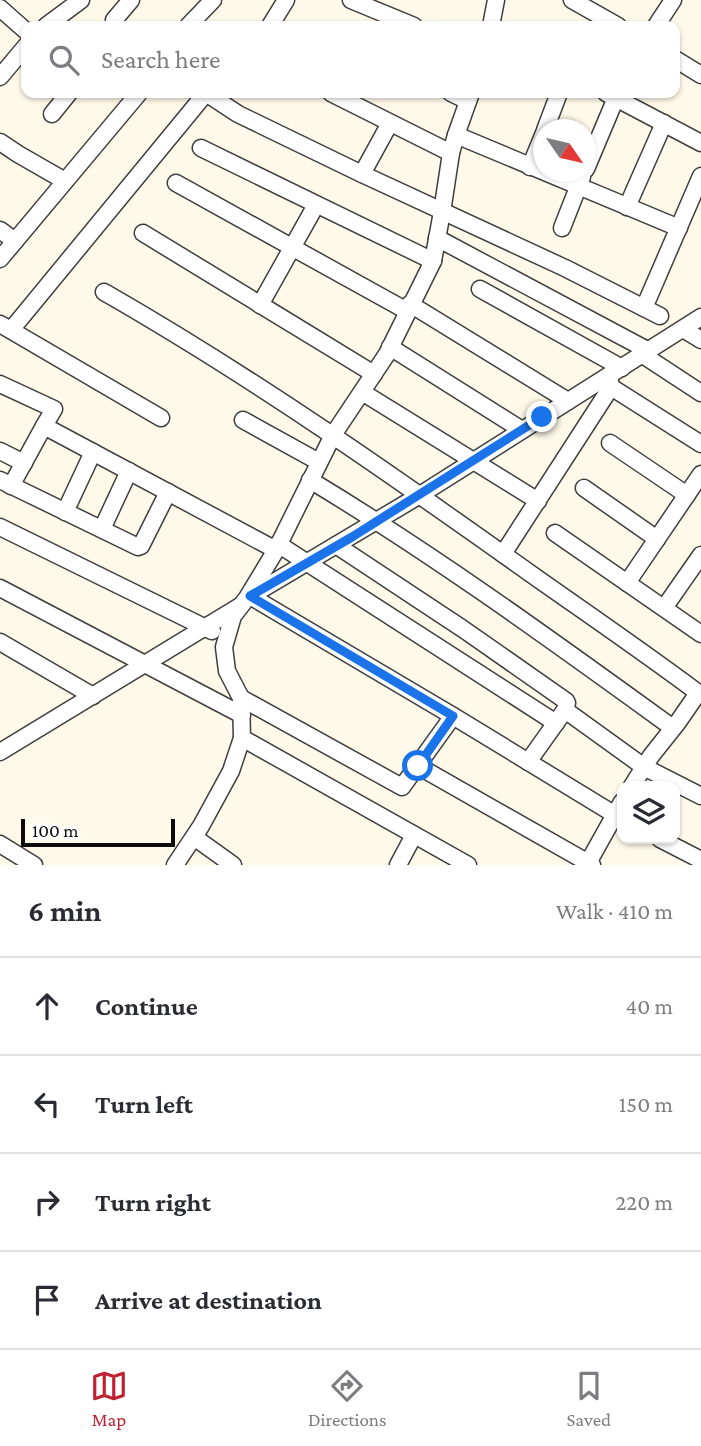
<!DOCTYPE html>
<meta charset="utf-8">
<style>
:root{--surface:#fff;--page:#f2f2f3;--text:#2b2b33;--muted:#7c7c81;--line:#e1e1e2;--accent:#bf2032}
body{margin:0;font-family:"Crimson Pro",serif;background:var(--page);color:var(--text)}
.controls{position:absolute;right:21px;bottom:21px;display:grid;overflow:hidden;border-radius:14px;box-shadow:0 2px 5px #0004}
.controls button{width:63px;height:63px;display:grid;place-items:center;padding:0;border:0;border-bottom:2px solid var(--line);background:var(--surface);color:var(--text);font:35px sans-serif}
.compass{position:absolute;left:533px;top:119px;width:63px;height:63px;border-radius:50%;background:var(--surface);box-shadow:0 2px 5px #0004;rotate:124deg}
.scale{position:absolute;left:21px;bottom:18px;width:154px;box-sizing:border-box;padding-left:7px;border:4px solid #0b0b0b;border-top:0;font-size:19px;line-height:24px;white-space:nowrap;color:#0b0b0b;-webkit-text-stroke:5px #fff;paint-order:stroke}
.stop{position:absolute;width:21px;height:21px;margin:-16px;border:5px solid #1a73e8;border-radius:50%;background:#fff}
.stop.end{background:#1a73e8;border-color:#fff;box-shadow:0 2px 7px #0008}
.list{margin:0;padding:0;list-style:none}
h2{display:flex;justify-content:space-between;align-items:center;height:91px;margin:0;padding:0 28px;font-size:30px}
h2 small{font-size:23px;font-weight:400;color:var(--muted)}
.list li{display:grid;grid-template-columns:46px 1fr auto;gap:21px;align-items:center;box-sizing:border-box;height:98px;padding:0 28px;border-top:2px solid var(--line)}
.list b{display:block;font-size:26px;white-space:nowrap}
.list em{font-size:23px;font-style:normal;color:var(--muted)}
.icon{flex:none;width:38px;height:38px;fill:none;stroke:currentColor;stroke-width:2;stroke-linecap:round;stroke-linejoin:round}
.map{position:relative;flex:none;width:701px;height:865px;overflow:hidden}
.search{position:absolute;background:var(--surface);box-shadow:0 2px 5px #0004;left:21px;right:21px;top:21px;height:77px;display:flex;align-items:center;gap:18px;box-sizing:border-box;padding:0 24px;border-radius:14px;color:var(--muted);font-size:26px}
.sheet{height:483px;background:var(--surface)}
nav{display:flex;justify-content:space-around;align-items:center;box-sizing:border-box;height:98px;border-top:2px solid var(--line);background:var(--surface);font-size:19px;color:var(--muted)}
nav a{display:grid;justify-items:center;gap:4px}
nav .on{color:var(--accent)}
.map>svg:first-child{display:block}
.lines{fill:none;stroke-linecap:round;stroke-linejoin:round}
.minor-casing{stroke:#3e3e3e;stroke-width:19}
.minor{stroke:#fff;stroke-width:16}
.route{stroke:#1a73e8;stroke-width:9}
</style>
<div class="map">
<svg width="701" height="865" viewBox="0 0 701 865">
<rect width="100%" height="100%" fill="#fff9e9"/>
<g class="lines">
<defs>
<g id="minor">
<polyline points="351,0 414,26"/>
<polyline points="572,0 618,26"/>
<polyline points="0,8 26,31"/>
<polyline points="46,26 81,0"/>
<polyline points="116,26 114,25 114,20 131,0"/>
<polyline points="188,26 213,0"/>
<polyline points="270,26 286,0"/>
<polyline points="491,26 496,0"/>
<polyline points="656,26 673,0"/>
<polyline points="675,59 701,75"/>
<polyline points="0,77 26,46"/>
<polyline points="206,93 238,114 362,174 390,123"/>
<polyline points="331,93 451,153"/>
<polyline points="451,93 468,101"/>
<polyline points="606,93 701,143"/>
<polyline points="52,114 69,93"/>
<polyline points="545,130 559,93"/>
<polyline points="456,135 679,228"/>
<polyline points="0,142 18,154 65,181"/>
<polyline points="201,148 433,261"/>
<polyline points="530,167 544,133"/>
<polyline points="586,169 618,93"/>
<polyline points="362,174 565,268 660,316"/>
<polyline points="176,183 407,311"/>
<polyline points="627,207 664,123"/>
<polyline points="562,228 582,177"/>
<polyline points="0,230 15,241"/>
<polyline points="143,233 374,374"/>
<polyline points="437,238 649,351"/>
<polyline points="0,259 139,93"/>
<polyline points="480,289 622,368"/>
<path d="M 104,292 C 256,379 399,480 541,581 C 595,619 649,656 701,695"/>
<polyline points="410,304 568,401"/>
<polyline points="260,305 316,205"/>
<polyline points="644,308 701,176"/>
<polyline points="0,324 161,418"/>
<polyline points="683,329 701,340"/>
<polyline points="11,330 206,93"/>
<polyline points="390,347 522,430"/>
<polyline points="643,355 701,393"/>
<polyline points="0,384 54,409 44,426 276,550"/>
<polyline points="611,387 701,444"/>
<polyline points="362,392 538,501"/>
<polyline points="243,420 319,462"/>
<polyline points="610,443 687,495"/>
<polyline points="0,451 24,463"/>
<polyline points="0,480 138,547 141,546 168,492"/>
<path d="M 310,480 C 436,556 554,642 673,728"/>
<polyline points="11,486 44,426"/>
<polyline points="584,488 657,539"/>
<polyline points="65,512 93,452"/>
<polyline points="0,527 212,631"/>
<polyline points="102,529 129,471"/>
<polyline points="555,533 701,634"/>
<polyline points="278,544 556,723"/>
<polyline points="336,545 463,629 566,701 567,703 565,710 528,762"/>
<polyline points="503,554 611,387 609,376"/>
<polyline points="627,583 701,474"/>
<polyline points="0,588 242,715"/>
<polyline points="250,596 453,716 622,819"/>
<polyline points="249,597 420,495 701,317"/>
<polyline points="664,608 701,555"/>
<polyline points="0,642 93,696"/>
<polyline points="241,698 402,787 453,716"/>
<polyline points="565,710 644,767 701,796"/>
<polyline points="242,738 468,865"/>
<polyline points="0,752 240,606"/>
<polyline points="418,766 592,865"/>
<polyline points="632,786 651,756 678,722 698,693"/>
<polyline points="194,837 233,865"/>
<polyline points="660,839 701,860"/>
<polyline points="0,844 34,865"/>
<polyline points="588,863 622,802"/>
<polyline points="175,865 201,826 231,771 242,738 241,698 227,671 224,647 233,616 247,598 276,550 333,435 387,354 433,261 442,212 451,153 456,135 471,93"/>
<polyline points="398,865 414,835"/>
</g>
</defs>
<use href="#minor" class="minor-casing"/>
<use href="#minor" class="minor"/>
</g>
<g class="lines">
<polyline class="route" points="418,766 453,716 250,596 352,537 542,417"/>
</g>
</svg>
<div class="controls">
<button><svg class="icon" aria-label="layers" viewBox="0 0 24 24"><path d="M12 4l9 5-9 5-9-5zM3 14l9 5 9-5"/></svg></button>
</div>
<svg class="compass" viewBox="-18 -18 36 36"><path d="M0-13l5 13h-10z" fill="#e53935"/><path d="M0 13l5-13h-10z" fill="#7c7c81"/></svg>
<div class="scale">100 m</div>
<div class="stop" style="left:418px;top:766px"></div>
<div class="stop end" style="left:542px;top:417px"></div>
<div class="search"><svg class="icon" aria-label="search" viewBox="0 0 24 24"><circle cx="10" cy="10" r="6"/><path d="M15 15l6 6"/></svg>Search here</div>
</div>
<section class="sheet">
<h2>6 min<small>Walk · 410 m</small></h2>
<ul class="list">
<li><svg class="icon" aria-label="ahead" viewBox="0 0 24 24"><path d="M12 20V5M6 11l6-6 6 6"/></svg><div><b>Continue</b></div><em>40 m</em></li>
<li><svg class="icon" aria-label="left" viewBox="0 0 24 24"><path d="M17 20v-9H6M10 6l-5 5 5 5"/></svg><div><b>Turn left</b></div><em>150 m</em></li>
<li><svg class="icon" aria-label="right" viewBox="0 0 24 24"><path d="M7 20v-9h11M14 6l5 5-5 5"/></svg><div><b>Turn right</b></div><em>220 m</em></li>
<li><svg class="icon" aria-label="arrive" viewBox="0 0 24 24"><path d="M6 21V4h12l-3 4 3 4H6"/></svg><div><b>Arrive at destination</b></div></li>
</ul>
</section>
<nav>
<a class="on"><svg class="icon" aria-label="map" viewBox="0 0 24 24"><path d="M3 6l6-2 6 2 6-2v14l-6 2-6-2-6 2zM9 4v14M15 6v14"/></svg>Map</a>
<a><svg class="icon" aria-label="directions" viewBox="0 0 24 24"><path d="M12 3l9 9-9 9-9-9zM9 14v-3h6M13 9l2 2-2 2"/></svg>Directions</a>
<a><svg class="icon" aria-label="saved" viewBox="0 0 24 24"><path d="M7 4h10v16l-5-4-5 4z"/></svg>Saved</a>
</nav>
